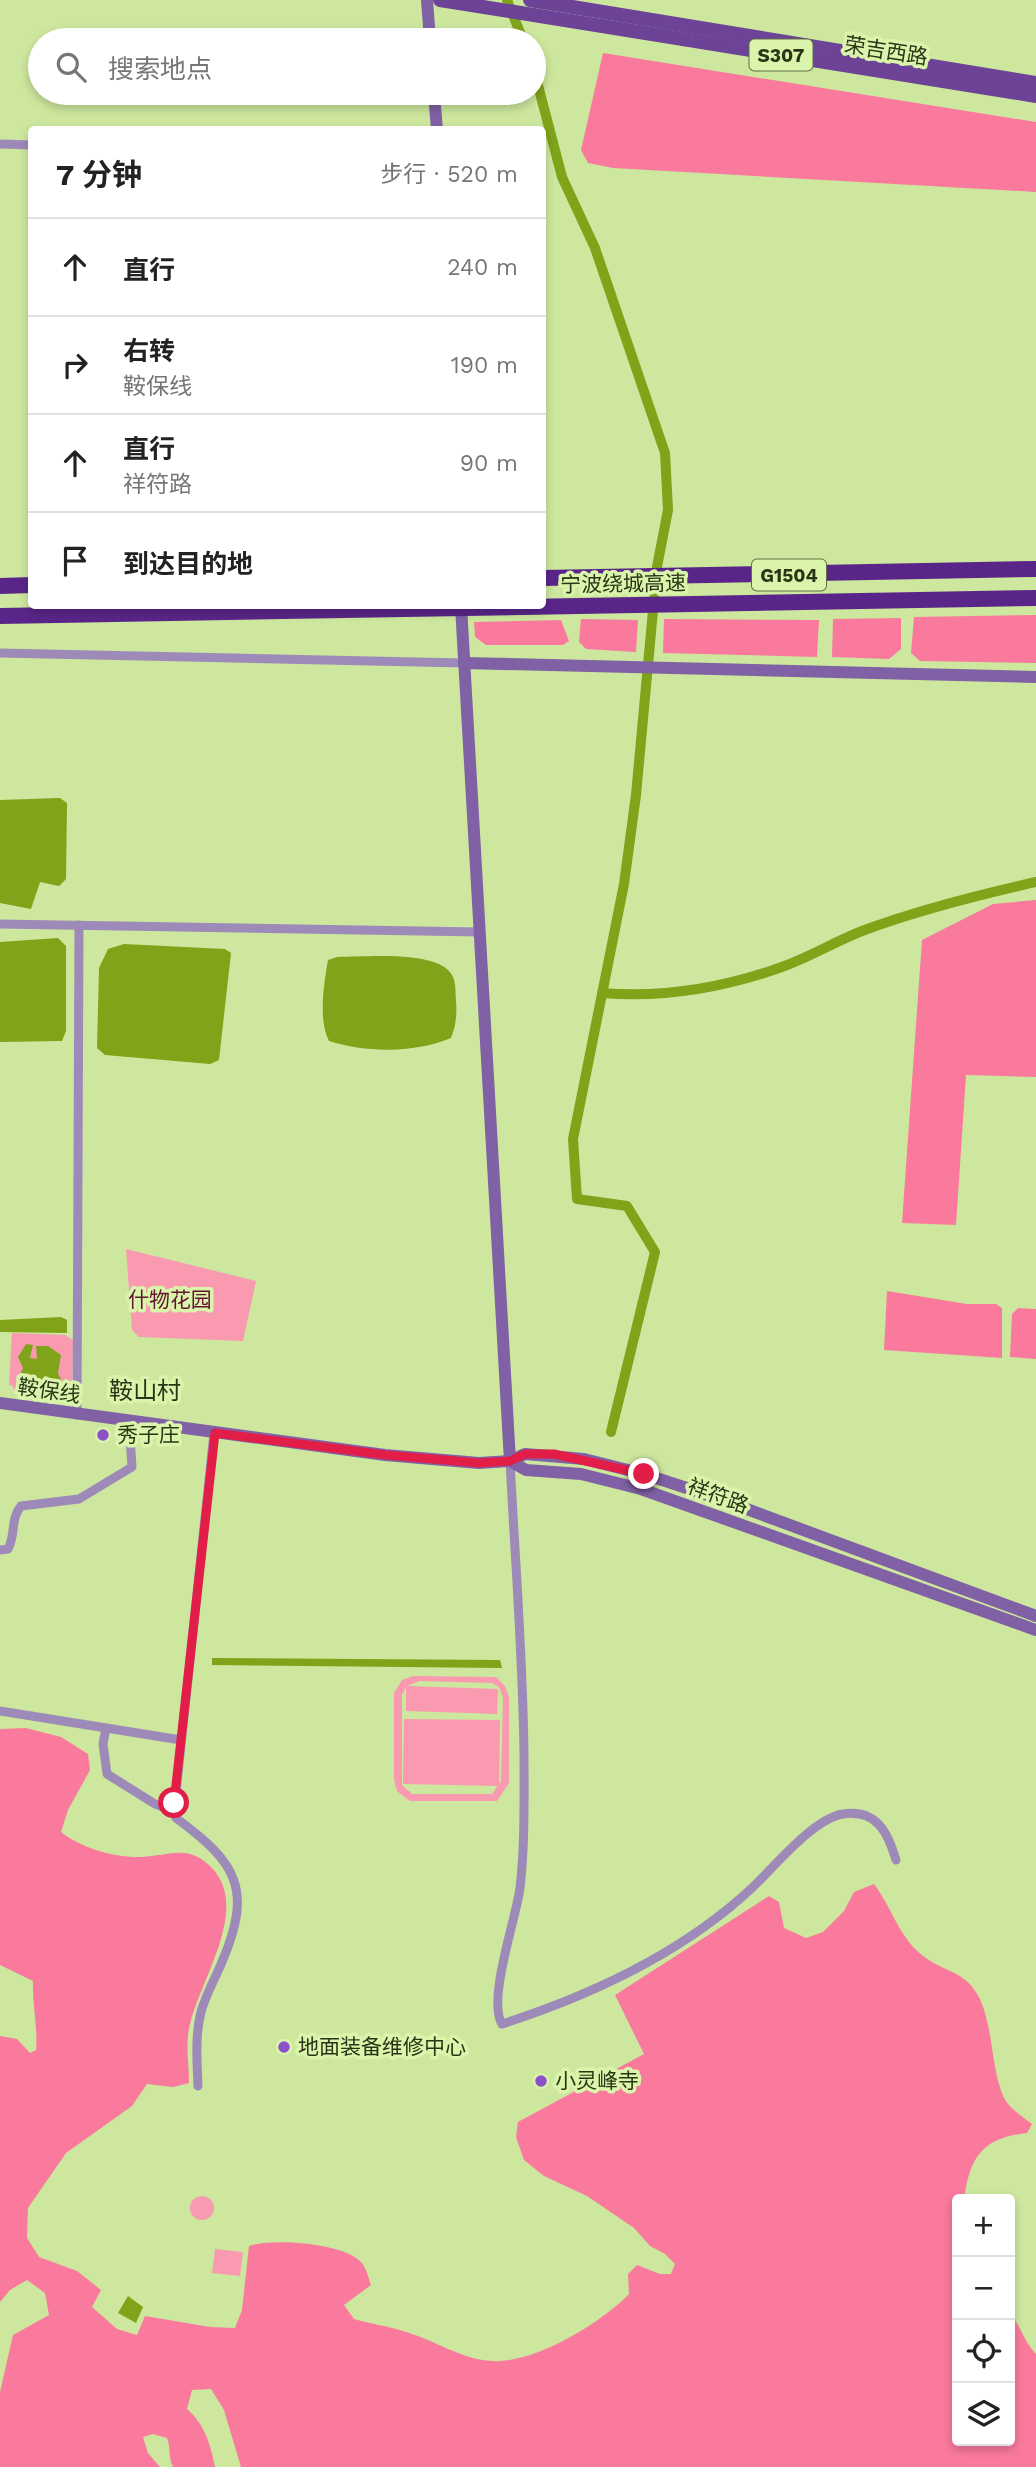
<!DOCTYPE html>
<html lang="zh">
<meta charset="utf-8">
<style>
:root{--surface:#fff;--page:#f6f6f6;--text:#222;--muted:#767676;--line:#e0e0e0}
body{margin:0;font-family:"Work Sans","Noto Sans SC",sans-serif;background:var(--page);color:var(--text)}
.controls{position:absolute;right:21px;bottom:21px;display:grid;overflow:hidden;border-radius:7px;box-shadow:0 4px 10px #0003}
.controls button{width:63px;height:63px;display:grid;place-items:center;padding:0;border:0;border-bottom:2px solid var(--line);background:var(--surface);color:var(--text);font:35px sans-serif}
.stop{position:absolute;width:21px;height:21px;margin:-16px;border:5px solid #e11d48;border-radius:50%;background:#fff}
.stop.end{background:#e11d48;border-color:#fff;box-shadow:0 2px 7px #0008}
.list{margin:0;padding:0;list-style:none}
h2{display:flex;justify-content:space-between;align-items:center;height:91px;margin:0;padding:0 28px;font-size:30px}
h2 small{font-size:23px;font-weight:400;color:var(--muted)}
.list li{display:grid;grid-template-columns:46px 1fr auto;gap:21px;align-items:center;box-sizing:border-box;height:98px;padding:0 28px;border-top:2px solid var(--line)}
.list b{display:block;font-size:26px;white-space:nowrap}
.list p{margin:0;font-size:23px;white-space:nowrap;color:var(--muted)}
.list em{font-size:23px;font-style:normal;color:var(--muted)}
.icon{flex:none;width:38px;height:38px;fill:none;stroke:currentColor;stroke-width:2;stroke-linecap:round;stroke-linejoin:round}
.map{position:relative;flex:none;width:1036px;height:2467px;overflow:hidden}
.search{position:absolute;background:var(--surface);box-shadow:0 4px 10px #0003;left:28px;top:28px;width:518px;height:77px;display:flex;align-items:center;gap:18px;box-sizing:border-box;padding:0 24px;border-radius:38px;color:var(--muted);font-size:26px}
.panel{position:absolute;background:var(--surface);box-shadow:0 4px 10px #0003;left:28px;top:126px;width:518px;height:483px;border-radius:7px}
.map>svg:first-child{display:block}
.green{fill:#f99ab1;fill-rule:evenodd}
.forest{fill:#f97a9d}
.water{fill:#7fa319}
.lines{fill:none;stroke-linecap:round;stroke-linejoin:round}
.canal{stroke:#7fa319;stroke-width:10}
.street{stroke:#9e8ab9;stroke-width:9}
.secondary{stroke:#8161a5;stroke-width:12}
.primary{stroke:#6c4396;stroke-width:14}
.highway{stroke:#5a2589;stroke-width:16}
.highway-bridge{stroke:#5a2589;stroke-width:16}
.route{stroke:#e11d48;stroke-width:9}
.poi-dot{fill:#8c50c7;stroke:#daf5ab;stroke-width:2.5}
.labels{text-anchor:middle;stroke-width:7;stroke-linejoin:round;paint-order:stroke}
.shield{fill:#daf5ab;stroke:#5f6e43;stroke-width:2}
.shield-label{font-size:19px;font-weight:bold;fill:#2a3416}
.street-label{font-size:21px;fill:#2a3416;stroke:#daf5ab}
.park-label{font-size:21px;fill:#631530;stroke:#daf5ab}
.poi-label{font-size:21px;fill:#2a3416;stroke:#daf5ab;text-anchor:start}
.quarter-label{font-size:24px;fill:#2a3416;stroke:#daf5ab}
</style>
<div class="map">
<svg width="1036" height="2467" viewBox="0 0 1036 2467">
<rect width="100%" height="100%" fill="#cde79e"/>
<g class="green">
<polygon points="126,1249 256,1281 243,1341 139,1337 132,1330"/>
<polygon points="12,1333 65,1335 73,1340 72,1398 14,1391 13,1386 9,1385"/>
<path d="M 413,1676 L 496,1677 L 505,1686 L 509,1697 L 509,1783 L 497,1801 L 410,1801 L 397,1791 L 394,1780 L 394,1693 L 402,1680 ZM 420,1681 L 492,1683 L 499,1687 L 503,1698 L 501,1781 L 492,1794 L 412,1794 L 402,1785 L 402,1695 L 406,1687 L 406,1711 L 497,1714 L 498,1689 L 407,1686 Z"/>
<polygon points="404,1719 500,1720 499,1786 403,1784"/>
<circle cx="202" cy="2208" r="12"/>
<polygon points="215,2249 243,2252 240,2276 212,2273"/>
</g>
<g class="forest">
<polygon points="603,53 1036,122 1036,192 613,168 588,163 581,150"/>
<polygon points="1036,615 1036,663 920,661 911,653 914,617"/>
<polygon points="901,618 901,649 889,659 832,657 833,619"/>
<polygon points="581,619 638,620 636,652 586,649 579,642"/>
<polygon points="664,619 819,620 817,657 663,653"/>
<polygon points="561,620 569,641 563,645 486,645 475,637 474,622"/>
<polygon points="1036,900 1036,1077 966,1075 956,1225 902,1223 922,940 993,904"/>
<polygon points="887,1291 967,1304 996,1304 1002,1308 1002,1358 884,1350"/>
<polygon points="1018,1308 1036,1309 1036,1359 1010,1357 1012,1314"/>
<path d="M 26,1728 L 61,1737 L 88,1754 L 90,1770 L 68,1810 L 61,1832 C 81,1848 115,1858 141,1857 C 169,1856 187,1844 210,1866 C 252,1906 201,1978 190,2024 C 185,2042 189,2065 189,2083 L 173,2087 L 147,2084 L 132,2106 L 66,2153 L 28,2208 L 27,2238 L 39,2257 L 77,2271 L 101,2290 L 92,2307 L 117,2329 L 137,2335 L 145,2316 L 210,2327 L 235,2328 L 242,2310 L 249,2246 C 273,2238 341,2243 360,2261 C 366,2266 368,2277 371,2285 L 344,2305 L 354,2319 C 371,2324 389,2326 406,2332 C 434,2340 463,2360 492,2361 C 534,2364 601,2323 629,2294 L 628,2274 L 637,2265 L 660,2274 L 671,2274 L 675,2264 L 665,2254 L 650,2246 L 634,2228 L 587,2196 L 544,2176 L 524,2160 L 516,2137 L 518,2122 L 644,2054 L 615,1995 L 769,1896 L 779,1902 L 784,1928 L 806,1938 L 823,1932 L 844,1911 L 854,1892 L 874,1884 C 891,1906 899,1937 922,1955 C 944,1973 965,1969 980,1999 C 994,2031 991,2070 1004,2098 C 1009,2108 1023,2117 1032,2124 L 1027,2133 C 982,2138 970,2157 964,2199 L 957,2199 L 957,2441 L 1010,2441 L 1010,2313 C 1021,2326 1024,2342 1036,2354 L 1036,2467 L 241,2467 L 224,2410 L 211,2389 L 192,2390 L 187,2409 C 205,2425 210,2443 215,2467 L 173,2467 C 168,2457 171,2448 167,2438 L 153,2434 L 143,2437 L 148,2453 L 160,2467 L 0,2467 L 0,2392 L 13,2335 L 49,2315 L 45,2293 L 27,2280 L 10,2290 L 0,2302 L 0,2036 L 17,2039 L 30,2053 L 36,2050 C 38,2026 32,2005 33,1981 L 0,1965 L 0,1729 Z"/>
</g>
<g class="water">
<polygon points="60,798 67,803 66,879 59,886 40,882 31,909 0,903 0,800"/>
<polygon points="58,938 66,946 66,1031 62,1041 0,1042 0,942"/>
<polygon points="124,944 225,949 231,953 219,1060 210,1064 105,1055 97,1048 99,968 108,949"/>
<path d="M 337,957 C 364,957 428,951 448,970 C 457,978 455,990 456,1001 C 457,1014 456,1026 451,1038 C 415,1053 367,1053 329,1041 C 318,1020 324,983 328,960 Z"/>
<polygon points="61,1317 67,1320 67,1333 0,1332 0,1320"/>
<polygon points="26,1344 33,1345 30,1358 37,1359 36,1346 48,1346 61,1355 58,1374 63,1382 59,1386 37,1380 27,1383 18,1378 23,1368 18,1357"/>
<polygon points="212,1658 500,1660 502,1668 212,1665"/>
<polygon points="128,2296 143,2307 136,2323 118,2313"/>
</g>
<g class="lines">
<g class="canal">
<polyline points="507,0 523,40"/>
<polyline points="534,70 562,177 595,248 665,453 668,510 657,567 636,795 624,884 573,1139 577,1199 627,1206 655,1252 611,1432"/>
<path d="M 602,993 C 663,998 722,988 779,968 C 808,958 834,942 862,931 C 918,910 978,895 1036,882"/>
</g>
<g class="street">
<polyline points="0,144 32,145"/>
<polyline points="0,653 464,663"/>
<polyline points="0,924 480,932"/>
<polyline points="77,1415 79,925"/>
<path d="M 510,1461 C 515,1559 523,1657 524,1755 C 524,1800 525,1844 520,1888 C 516,1919 487,2000 502,2024 C 592,1995 684,1952 753,1887 C 774,1867 814,1818 843,1814 C 877,1809 888,1833 896,1860"/>
<path d="M 0,1550 L 8,1549 C 16,1535 10,1519 21,1506 L 79,1499 L 132,1467 L 129,1422"/>
<polyline points="0,1711 181,1740"/>
<polyline points="106,1728 103,1744 107,1774 155,1804 174,1811"/>
<path d="M 198,2086 C 197,2062 195,2035 201,2012 C 206,1994 215,1979 222,1962 C 253,1889 237,1863 176,1818 L 174,1811 L 214,1433"/>
</g>
<g class="secondary">
<polyline points="427,0 430,40"/>
<polyline points="434,93 437,130"/>
<polyline points="461,606 510,1461"/>
<polyline points="464,663 1036,677"/>
<polyline points="0,1403 385,1455 479,1463 510,1461 525,1454 584,1459 644,1474 714,1497 1036,1616"/>
<polyline points="510,1461 526,1470 581,1474 641,1489 1036,1630"/>
</g>
<g class="primary">
<polyline points="440,0 1036,96"/>
<polyline points="530,0 1036,83"/>
</g>
<g class="highway">
<polyline points="542,578 1036,569"/>
<polyline points="0,586 32,585"/>
</g>
<polyline class="highway-bridge" points="0,616 1036,598"/>
</g>
<g class="lines">
<polyline class="route" points="174,1803 215,1433 386,1455 479,1463 510,1461 525,1454 554,1454 644,1474"/>
</g>
<g class="poi-dot">
<circle cx="103" cy="1435" r="7"/>
<circle cx="284" cy="2047" r="7"/>
<circle cx="541" cy="2081" r="7"/>
</g>
<g class="labels">
<g class="shield">
<rect x="749.5" y="39.5" width="63" height="31" rx="5"/>
<rect x="752" y="559.5" width="74" height="31" rx="5"/>
</g>
<g class="shield-label">
<text x="781" y="62">S307</text>
<text x="789" y="582">G1504</text>
</g>
<g class="street-label">
<text transform="translate(886 51) rotate(9)" y="7">荣吉西路</text>
<text transform="translate(623 584) rotate(-1)" y="7">宁波绕城高速</text>
<text transform="translate(49 1391) rotate(8)" y="7">鞍保线</text>
<text transform="translate(718 1496) rotate(20)" y="7">祥符路</text>
</g>
<g class="park-label">
<text x="170" y="1307">什物花园</text>
</g>
<g class="poi-label">
<text x="117" y="1442">秀子庄</text>
<text x="298" y="2054">地面装备维修中心</text>
<text x="555" y="2088">小灵峰寺</text>
</g>
<g class="quarter-label">
<text x="145" y="1399">鞍山村</text>
</g>
</g>
</svg>
<div class="controls">
<button>+</button>
<button>−</button>
<button><svg class="icon" aria-label="locate" viewBox="0 0 24 24"><circle cx="12" cy="12" r="6"/><path d="M12 2v4M12 18v4M2 12h4M18 12h4"/></svg></button>
<button><svg class="icon" aria-label="layers" viewBox="0 0 24 24"><path d="M12 4l9 5-9 5-9-5zM3 14l9 5 9-5"/></svg></button>
</div>
<div class="stop" style="left:174px;top:1803px"></div>
<div class="stop end" style="left:644px;top:1474px"></div>
<div class="search"><svg class="icon" aria-label="search" viewBox="0 0 24 24"><circle cx="10" cy="10" r="6"/><path d="M15 15l6 6"/></svg>搜索地点</div>
<section class="panel">
<h2>7 分钟<small>步行 · 520 m</small></h2>
<ul class="list">
<li><svg class="icon" aria-label="ahead" viewBox="0 0 24 24"><path d="M12 20V5M6 11l6-6 6 6"/></svg><div><b>直行</b></div><em>240 m</em></li>
<li><svg class="icon" aria-label="right" viewBox="0 0 24 24"><path d="M7 20v-9h11M14 6l5 5-5 5"/></svg><div><b>右转</b><p>鞍保线</p></div><em>190 m</em></li>
<li><svg class="icon" aria-label="ahead" viewBox="0 0 24 24"><path d="M12 20V5M6 11l6-6 6 6"/></svg><div><b>直行</b><p>祥符路</p></div><em>90 m</em></li>
<li><svg class="icon" aria-label="arrive" viewBox="0 0 24 24"><path d="M6 21V4h12l-3 4 3 4H6"/></svg><div><b>到达目的地</b></div></li>
</ul>
</section>
</div>
